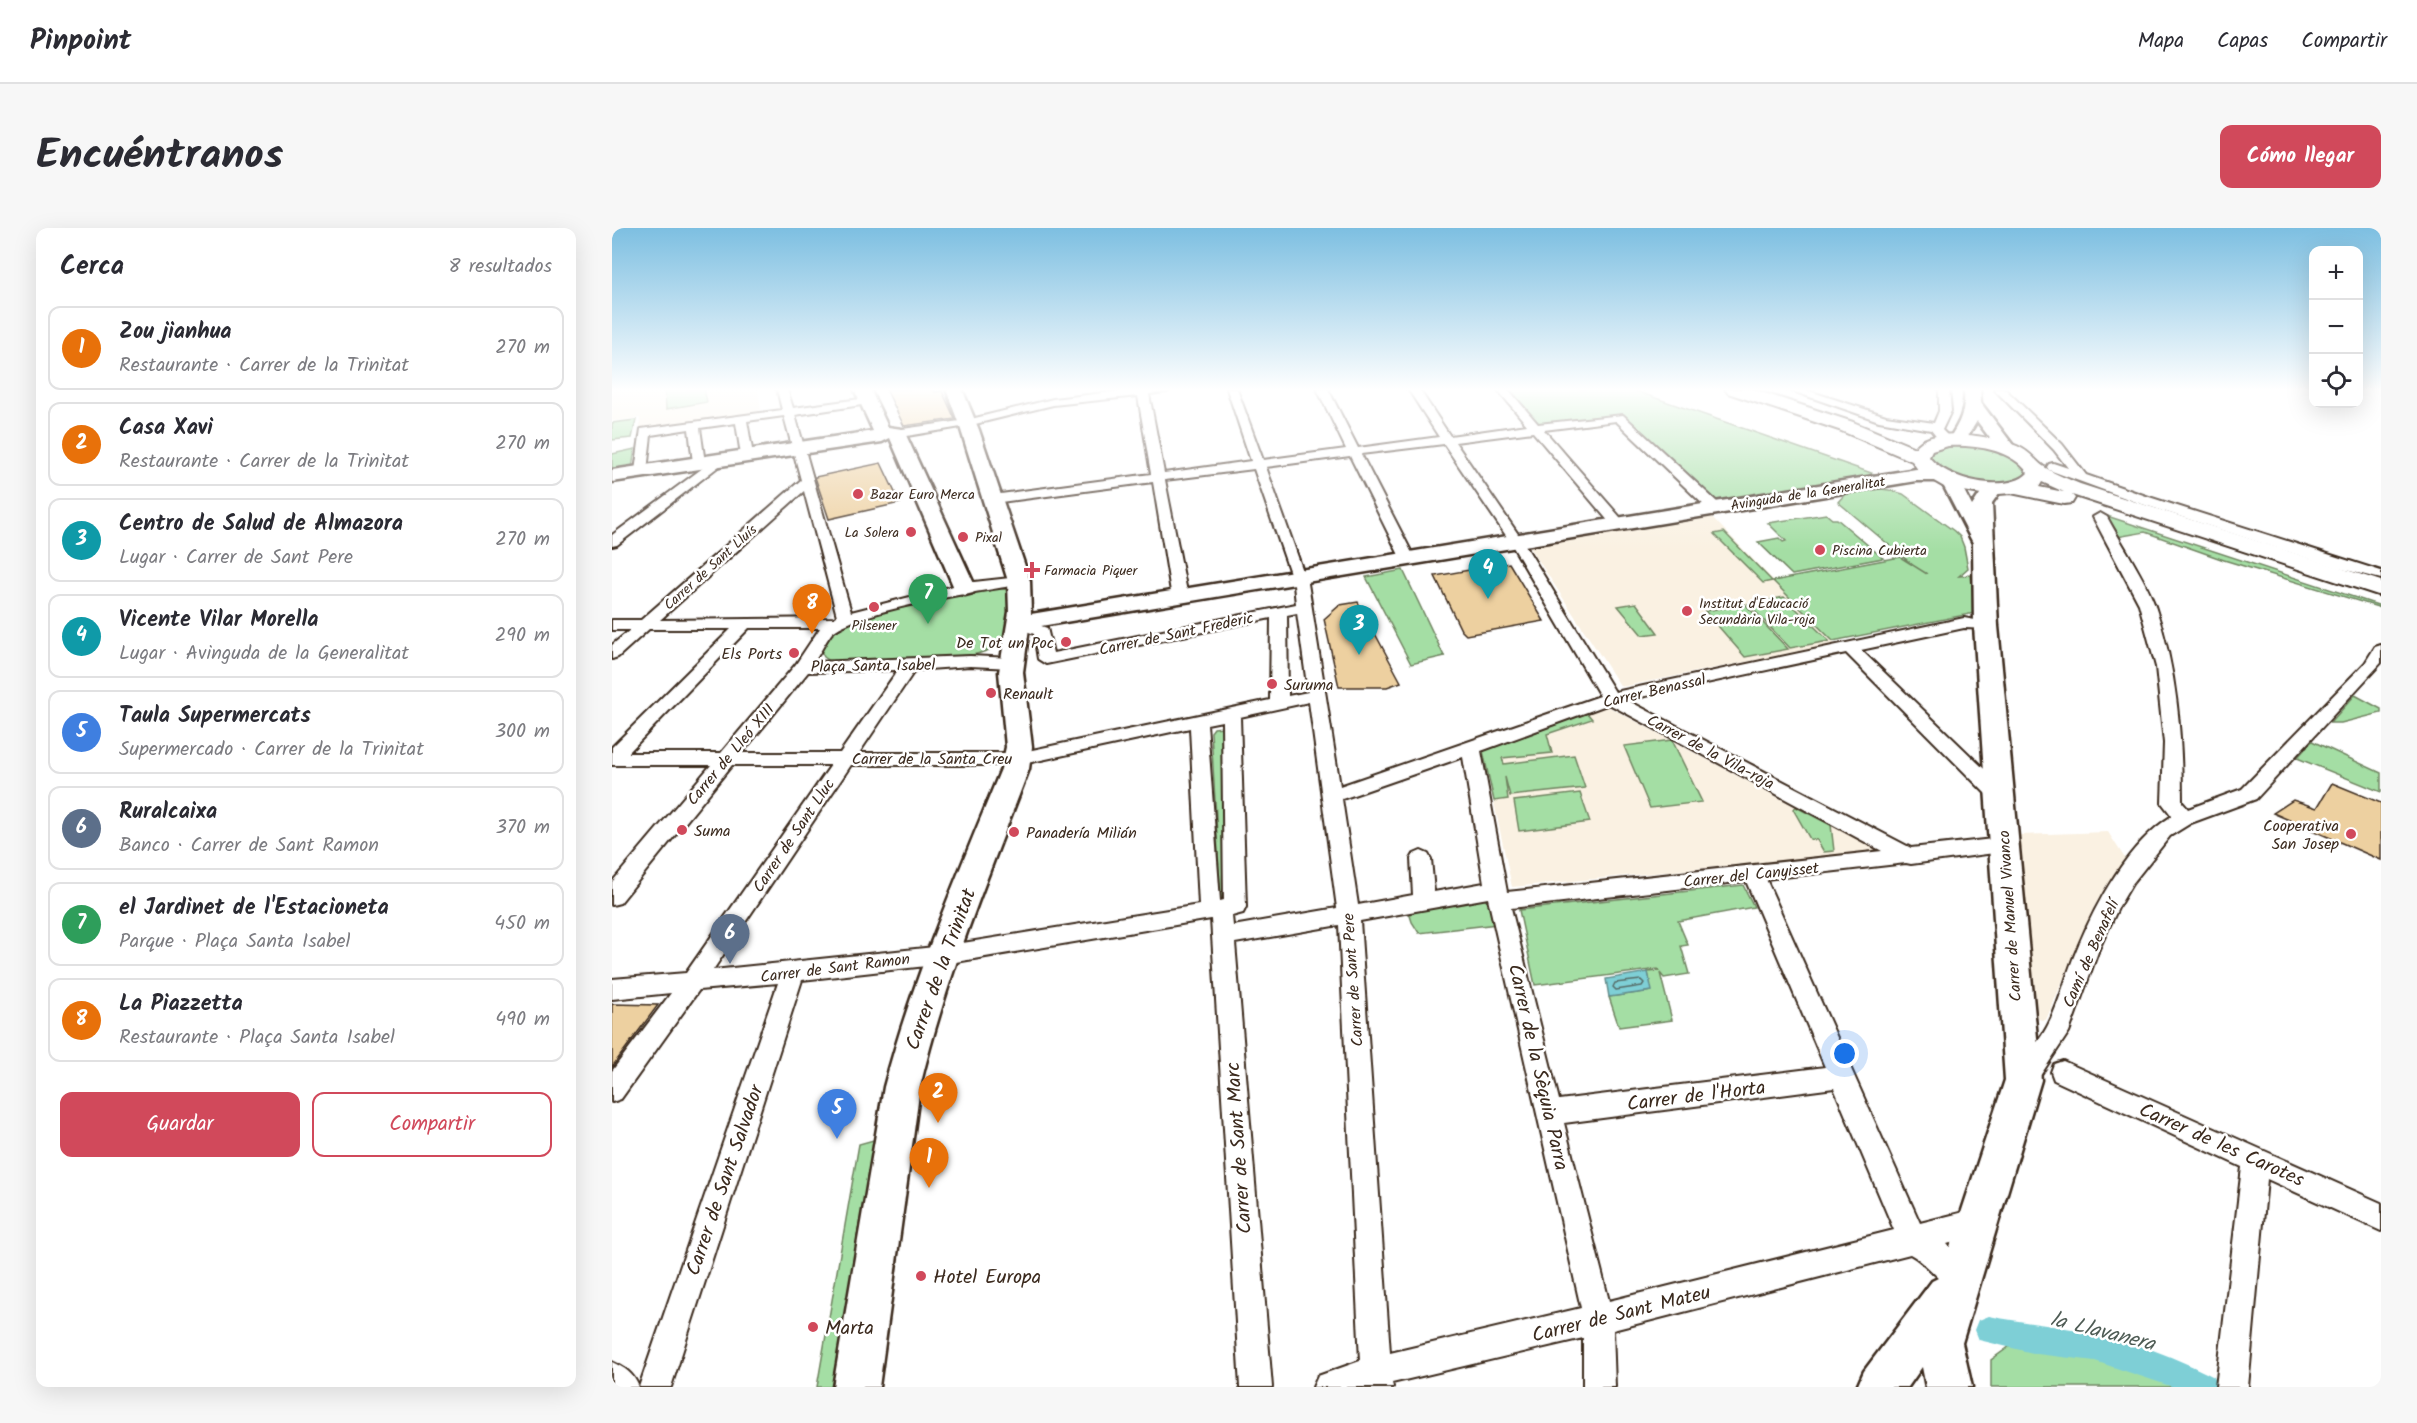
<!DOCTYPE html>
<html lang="es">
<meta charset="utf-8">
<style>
:root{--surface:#fff;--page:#f7f7f7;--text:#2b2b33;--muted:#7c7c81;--line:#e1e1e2;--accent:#d1495b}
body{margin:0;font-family:Kalam,sans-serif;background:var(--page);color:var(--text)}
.controls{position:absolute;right:18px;top:18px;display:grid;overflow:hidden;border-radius:12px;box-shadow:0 6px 24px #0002}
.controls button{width:54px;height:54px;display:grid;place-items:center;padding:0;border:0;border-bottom:2px solid var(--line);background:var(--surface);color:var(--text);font:30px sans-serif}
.you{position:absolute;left:1233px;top:826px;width:21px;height:21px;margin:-15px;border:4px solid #fff;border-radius:50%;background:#1a73e8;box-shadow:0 0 0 9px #1a73e833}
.badge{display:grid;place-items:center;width:39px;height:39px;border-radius:50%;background:var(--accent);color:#fff;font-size:20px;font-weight:700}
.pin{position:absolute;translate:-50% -50px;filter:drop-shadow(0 2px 3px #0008)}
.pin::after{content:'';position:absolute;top:32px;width:21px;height:18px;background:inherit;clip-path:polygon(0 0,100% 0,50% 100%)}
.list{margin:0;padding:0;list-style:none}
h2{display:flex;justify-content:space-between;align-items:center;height:78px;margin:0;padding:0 24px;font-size:26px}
h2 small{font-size:20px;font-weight:400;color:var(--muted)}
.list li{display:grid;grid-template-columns:39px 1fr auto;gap:18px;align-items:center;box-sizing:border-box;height:84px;margin:0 12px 12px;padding:0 12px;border:2px solid var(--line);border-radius:12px}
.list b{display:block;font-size:22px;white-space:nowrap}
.list p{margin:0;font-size:20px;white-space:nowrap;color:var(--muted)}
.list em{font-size:20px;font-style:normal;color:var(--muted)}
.actions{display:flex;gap:12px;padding:18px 24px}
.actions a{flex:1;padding:14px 0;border:2px solid var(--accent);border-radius:12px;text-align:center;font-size:21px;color:var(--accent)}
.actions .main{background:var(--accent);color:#fff}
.icon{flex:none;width:33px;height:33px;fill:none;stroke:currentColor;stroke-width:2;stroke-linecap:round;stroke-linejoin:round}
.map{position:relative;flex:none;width:1769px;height:1159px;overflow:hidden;border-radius:12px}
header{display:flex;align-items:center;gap:36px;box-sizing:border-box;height:84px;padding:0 30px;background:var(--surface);border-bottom:2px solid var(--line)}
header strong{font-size:28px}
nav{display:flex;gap:33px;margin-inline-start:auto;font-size:21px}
.intro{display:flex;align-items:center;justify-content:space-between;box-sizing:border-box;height:144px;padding:0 36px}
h1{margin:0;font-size:42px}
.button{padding:15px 27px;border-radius:12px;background:var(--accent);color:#fff;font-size:21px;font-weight:700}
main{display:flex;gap:36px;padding:0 36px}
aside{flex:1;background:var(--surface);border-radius:12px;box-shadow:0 6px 24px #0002}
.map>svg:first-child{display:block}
.built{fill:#faf1e2}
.green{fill:#a4dea4;stroke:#708461;stroke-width:1.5}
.water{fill:#7ecfd6;stroke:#638d8c;stroke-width:1.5}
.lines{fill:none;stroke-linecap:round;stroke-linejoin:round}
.shore{stroke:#566c68;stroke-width:1.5}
.canal{fill:#7ecfd6;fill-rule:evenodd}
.building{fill:#edd0a0;stroke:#3b2a1e;stroke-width:1.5}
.street-casing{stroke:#3b2a1e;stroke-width:4}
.secondary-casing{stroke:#3b2a1e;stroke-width:5}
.primary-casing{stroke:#3b2a1e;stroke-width:4}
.street{fill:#fff;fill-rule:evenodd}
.secondary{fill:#fff;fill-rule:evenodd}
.primary{fill:#fff;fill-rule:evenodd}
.poi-dot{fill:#d1495b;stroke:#fff;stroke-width:2}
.labels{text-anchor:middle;stroke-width:5;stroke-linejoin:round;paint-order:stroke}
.far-street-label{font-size:14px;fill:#3b2a1e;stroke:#fff}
.far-poi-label{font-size:14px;fill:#3b2a1e;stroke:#fff;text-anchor:start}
.street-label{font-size:16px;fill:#3b2a1e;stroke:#fff}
.poi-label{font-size:16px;fill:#3b2a1e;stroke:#fff;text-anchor:start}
.near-street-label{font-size:20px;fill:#3b2a1e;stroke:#fff}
.near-poi-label{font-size:20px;fill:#3b2a1e;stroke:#fff;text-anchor:start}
.near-water-label{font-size:21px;font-style:italic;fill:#4f5c55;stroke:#fff}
</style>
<header>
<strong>Pinpoint</strong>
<nav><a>Mapa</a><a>Capas</a><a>Compartir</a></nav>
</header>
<div class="intro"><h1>Encuéntranos</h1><a class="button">Cómo llegar</a></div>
<main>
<aside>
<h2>Cerca<small>8 resultados</small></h2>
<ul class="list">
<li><span class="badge" style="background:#e8710a">1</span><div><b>Zou jianhua</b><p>Restaurante · Carrer de la Trinitat</p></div><em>270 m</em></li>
<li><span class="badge" style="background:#e8710a">2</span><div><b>Casa Xavi</b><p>Restaurante · Carrer de la Trinitat</p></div><em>270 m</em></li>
<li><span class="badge" style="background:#0f9aa8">3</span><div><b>Centro de Salud de Almazora</b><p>Lugar · Carrer de Sant Pere</p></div><em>270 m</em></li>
<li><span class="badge" style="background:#0f9aa8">4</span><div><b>Vicente Vilar Morella</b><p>Lugar · Avinguda de la Generalitat</p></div><em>290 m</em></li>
<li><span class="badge" style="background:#3f7fe0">5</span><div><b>Taula Supermercats</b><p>Supermercado · Carrer de la Trinitat</p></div><em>300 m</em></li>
<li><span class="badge" style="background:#5c6f8a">6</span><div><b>Ruralcaixa</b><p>Banco · Carrer de Sant Ramon</p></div><em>370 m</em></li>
<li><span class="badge" style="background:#2e9e5b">7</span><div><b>el Jardinet de l'Estacioneta</b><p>Parque · Plaça Santa Isabel</p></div><em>450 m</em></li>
<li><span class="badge" style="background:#e8710a">8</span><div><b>La Piazzetta</b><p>Restaurante · Plaça Santa Isabel</p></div><em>490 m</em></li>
</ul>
<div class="actions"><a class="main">Guardar</a><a>Compartir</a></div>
</aside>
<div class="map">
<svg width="1769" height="1159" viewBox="0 0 1769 1159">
<rect width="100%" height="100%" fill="#fff"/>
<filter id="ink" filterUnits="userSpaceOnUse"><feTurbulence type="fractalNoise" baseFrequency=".0167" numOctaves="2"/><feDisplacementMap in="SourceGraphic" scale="12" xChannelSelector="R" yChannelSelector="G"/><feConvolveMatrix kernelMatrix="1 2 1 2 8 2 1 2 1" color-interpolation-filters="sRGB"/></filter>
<g filter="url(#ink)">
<g class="built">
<polygon points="0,161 146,161 149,182 124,189 28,203 28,190 0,193"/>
<polygon points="1098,287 1223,416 1009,459 917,318"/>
<polygon points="995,478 1137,554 1268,623 900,659 871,523"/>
<polygon points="1496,604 1514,632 1494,658 1482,679 1434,792 1430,792 1426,791 1421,746 1413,741 1413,704 1416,701 1408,607"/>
</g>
<g class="green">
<polygon points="53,161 92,161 95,174 54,181"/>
<polygon points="896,161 1018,161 1265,247 1104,274 1011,186 928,197"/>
<polygon points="24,192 20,210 0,212 0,195"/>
<path d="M 1351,215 L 1390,222 L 1416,240 C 1416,261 1363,258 1350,253 C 1338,248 1327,240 1317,234 L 1317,226 L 1324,220 Z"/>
<polygon points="23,221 20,240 0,242 0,226"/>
<polygon points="1261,260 1277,262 1291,266 1342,303 1348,309 1352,319 1356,340 1347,348 1359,347 1363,385 1221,413 1161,353 1288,329 1315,346 1302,338 1226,274 1233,266"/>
<polygon points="1214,286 1220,291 1225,291 1271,330 1180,347 1146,314 1167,310 1171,314 1174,313 1156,295"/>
<polygon points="1492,287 1769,378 1769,380 1612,332 1533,304 1505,309"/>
<polygon points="1112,304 1160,353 1151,355 1102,306"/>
<polygon points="791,342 832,428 833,428 799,436 754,349"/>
<path d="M 383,359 L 396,362 L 401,367 L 394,414 C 348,441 274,433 221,435 L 212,429 L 209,423 L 217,407 L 240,392 L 356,362 Z"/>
<polygon points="1172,369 1217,413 1178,420 1136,376"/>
<polygon points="1024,375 1046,405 1030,407 1006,378"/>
<polygon points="1133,376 1176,421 1133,429 1093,383"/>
<polygon points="1743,467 1769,481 1769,485 1729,495 1718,495"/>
<polygon points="975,485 980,491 935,506 940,525 890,530 892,536 962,527 973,560 898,568 893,549 896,571 882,573 871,523"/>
<polygon points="610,499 615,672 609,675 599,504 602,500"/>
<polygon points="1060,512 1090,574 1038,580 1012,518"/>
<polygon points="1700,513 1769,545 1769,564 1685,530"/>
<polygon points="968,565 978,594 907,603 902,573"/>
<polygon points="1184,579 1219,597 1222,623 1212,624 1205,612 1198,611 1181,581"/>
<polygon points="1131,657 1142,679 1066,693 1076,717 1069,718 1077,746 1052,750 1048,745 1060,792 1007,799 997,769 1039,763 1036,744 1047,743 1046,741 923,757 907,682"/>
<polygon points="871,669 883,683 885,696 807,705 800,694 796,681"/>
<polygon points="265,911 226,1159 205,1159 247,916"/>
<polygon points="1405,1113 1439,1125 1473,1123 1486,1126 1578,1159 1379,1159 1379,1132"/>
</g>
<polygon class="water" points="1036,744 1040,763 997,769 994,751"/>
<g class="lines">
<polygon class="shore" points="1029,752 1032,755 1030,758 1004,762 1001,759 1003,755"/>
<path class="canal" d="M 1377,1088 C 1412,1095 1447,1098 1481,1105 C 1521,1112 1567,1131 1602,1149 L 1606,1159 L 1561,1159 L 1483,1133 L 1425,1126 L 1367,1112 L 1363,1102 L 1367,1092 Z"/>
</g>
<g class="building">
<polygon points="274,161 320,161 323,164 330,163 343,191 292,198"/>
<polygon points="269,235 288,275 217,291 203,249"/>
<polygon points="897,335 932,393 854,407 849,402 823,348"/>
<polygon points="746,374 789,454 775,459 727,459 712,391 728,377"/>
<polygon points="1720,555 1769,575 1769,632 1661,585 1681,572 1705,580"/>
<polygon points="0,776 46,777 0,839"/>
</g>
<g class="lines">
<defs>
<g id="street">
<path d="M 165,161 L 175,161 L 181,180 L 256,170 L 262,173 L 256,176 L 183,187 L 239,384 L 353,355 L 407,349 L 414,353 L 407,357 C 372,362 240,383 219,406 C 213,414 208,425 202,434 L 358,428 L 400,430 L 408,435 L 400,440 L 358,438 L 303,442 L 247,525 L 406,525 L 658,472 L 659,390 L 434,436 L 426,431 L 422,406 L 401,398 L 399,395 L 407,390 L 435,400 L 441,425 L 684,376 L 681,348 L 678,345 L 642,241 L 553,252 L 575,364 L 567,369 L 559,364 L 541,254 L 381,275 L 374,271 L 381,267 L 539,246 L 526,168 L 441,177 L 355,198 L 283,210 L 277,206 L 283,202 L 355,192 L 441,171 L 525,161 L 560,161 L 555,164 L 537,166 L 552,245 L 639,233 L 615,161 L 625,161 L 651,232 L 734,221 L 705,161 L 716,161 L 746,220 L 827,209 L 796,161 L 807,161 L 838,208 L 915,197 L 885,161 L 896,161 L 926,196 L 1011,187 L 1105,274 L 1107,277 L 1105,280 L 1095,280 L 1004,193 L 932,202 L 1008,289 L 1010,292 L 1008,295 L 998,295 L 921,204 L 843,214 L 908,309 L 1003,464 L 1352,390 L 1380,395 L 1382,398 L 1380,401 L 1352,400 L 1249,422 L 1395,563 L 1398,568 L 1395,573 L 1388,575 L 1381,573 L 1234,425 L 1015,472 L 1299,620 L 1390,610 L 1397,612 L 1400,617 L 1397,622 L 1390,624 L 1299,636 L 1294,635 L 1154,651 L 1308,995 L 1368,980 L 1378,984 L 1382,994 L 1378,1004 L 1335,1016 L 1358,1040 L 1363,1050 L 1358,1060 L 1348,1065 C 1328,1056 1317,1036 1298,1026 L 1001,1102 L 1003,1159 L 971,1159 L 971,1110 L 780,1155 L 781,1159 L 701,1159 L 706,1148 L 748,1133 L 727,697 L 623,715 L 660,1159 L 628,1159 L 599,691 L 332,736 L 190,752 L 59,1159 L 27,1159 L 166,755 L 87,762 L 9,871 L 0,874 L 0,843 L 59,765 L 0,771 L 0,751 L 74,745 L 219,537 L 120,537 L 8,675 L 0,677 L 0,654 L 99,537 L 0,537 L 0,519 L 119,401 L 37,401 L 6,429 L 0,431 L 0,417 L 18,402 L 0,402 L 0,392 L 29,392 L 189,252 L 172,188 L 135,193 L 141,227 L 135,231 L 129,227 L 124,195 L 88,200 L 93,235 L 87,239 L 81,235 L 77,201 L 39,207 L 35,243 L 29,247 L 23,243 L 29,201 L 170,182 ZM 832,216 L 897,312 L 988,468 L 728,558 L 695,349 L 692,346 L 654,239 L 738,228 L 787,327 L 794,331 L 801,327 L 749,226 ZM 192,263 L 225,388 L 222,390 L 48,392 ZM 685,385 L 696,464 L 676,468 L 675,387 ZM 137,400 L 208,400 L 184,436 L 109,525 L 16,525 ZM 286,442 L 228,525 L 130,525 L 196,444 ZM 697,474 L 725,680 L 621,698 L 620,688 L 631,685 L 634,679 L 628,489 ZM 997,476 L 1270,623 L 895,664 L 869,523 ZM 610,493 L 612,672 L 608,673 L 595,496 ZM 578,500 L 587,677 L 332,718 L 101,742 L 239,537 L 406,537 ZM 851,529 L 872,655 L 822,664 L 819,631 L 816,626 L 809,623 L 802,626 L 799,631 L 801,667 L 746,677 L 730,571 ZM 1134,653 L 1213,839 L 947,872 L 899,680 ZM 876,670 L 969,1080 L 778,1125 L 748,693 ZM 1222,860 L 1282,1002 L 997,1073 L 952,895 Z"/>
<polygon points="1175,161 1191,161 1274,188 1322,195 1327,183 1327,161 1337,161 1339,183 1330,202 1336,208 1330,212 1326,211 1319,202 1267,193"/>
<polygon points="1382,161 1393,161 1450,216 1474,247 1537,269 1769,343 1769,351 1726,340 1527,275 1437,242 1435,239 1437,236 1441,235 1456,240 1442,222"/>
<polygon points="107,228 113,232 111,235 5,317 0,318 0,307"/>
<path d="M 1488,285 L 1495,289 C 1509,315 1534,352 1543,378 C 1565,442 1570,507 1570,574 L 1576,581 L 1630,561 L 1753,435 L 1763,419 L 1769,417 L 1769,435 L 1644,571 L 1579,595 L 1558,608 L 1520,656 L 1507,678 L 1487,721 L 1457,804 L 1420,860 L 1411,863 L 1402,860 L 1398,852 C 1408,832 1425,818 1435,799 C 1448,775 1454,746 1465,721 C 1484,675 1516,615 1560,588 L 1550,575 L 1552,515 L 1544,439 L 1527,376 L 1481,289 Z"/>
<polygon points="1451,833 1769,975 1769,1003 1655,951 1636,1159 1604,1159 1630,939 1442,852 1439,844 1442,836"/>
<path d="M 0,1134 C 13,1140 21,1145 27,1159 L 0,1159 Z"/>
</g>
<g id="secondary">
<polygon points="242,161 258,161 276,199 290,201 293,205 364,360 361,365 353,367 345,365 342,360 278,210 270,214 0,254 0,242 261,203"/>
<path d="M 334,161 L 350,161 L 367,202 L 418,353 L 419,386 L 1304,241 L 1332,244 L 1334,248 L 1345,249 L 1360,278 L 1374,257 L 1388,257 L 1390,261 L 1380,275 L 1386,398 L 1429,852 L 1350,1115 L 1360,1159 L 1314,1159 L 1310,1139 L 1296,1159 L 1245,1159 L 1252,1143 L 1320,1053 L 1328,1049 L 1393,852 L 1362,398 L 1361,315 L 1329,253 L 1304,253 L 417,400 L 411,444 L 420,519 L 417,541 C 377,646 334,749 308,859 L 267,1159 L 221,1159 L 272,859 C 301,749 346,646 389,541 L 394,519 L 387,444 L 397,384 L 396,353 L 349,202 Z"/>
<path d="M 1352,161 L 1368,161 L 1369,175 L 1404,221 L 1401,225 L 1389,225 L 1365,193 L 1351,216 L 1339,216 L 1336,212 C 1348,195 1354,182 1352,161 Z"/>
</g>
<path id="primary" d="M 1113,161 L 1140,161 L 1241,194 L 1303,220 C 1319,196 1382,209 1405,218 C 1421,225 1423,234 1434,240 C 1444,247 1457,251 1468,256 L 1769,353 L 1769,368 L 1460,267 L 1463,270 L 1460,275 L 1452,276 L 1399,265 L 1375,267 L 1334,260 L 1308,245 L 1300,233 L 1227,202 L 1116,165 ZM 1336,218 C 1363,217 1399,221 1416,245 C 1396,266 1334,252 1317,229 L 1320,223 ZM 1430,254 L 1452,264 L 1427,259 Z"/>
</defs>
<use href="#street" class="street-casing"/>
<use href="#secondary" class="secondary-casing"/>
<use href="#primary" class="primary-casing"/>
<use href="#street" class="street"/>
<use href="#secondary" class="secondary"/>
<use href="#primary" class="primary"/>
</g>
</g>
<linearGradient id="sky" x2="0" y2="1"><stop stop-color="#7dbfe1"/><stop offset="0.5" stop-color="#fff"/><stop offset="1" stop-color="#fff" stop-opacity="0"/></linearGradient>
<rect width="1769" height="323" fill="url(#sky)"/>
<g class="poi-dot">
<circle cx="246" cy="266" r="6"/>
<circle cx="299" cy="304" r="6"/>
<circle cx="351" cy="309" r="6"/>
<circle cx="1208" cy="322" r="6"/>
<path d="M417 333h6v6h6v6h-6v6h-6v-6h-6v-6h6z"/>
<circle cx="262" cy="379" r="6"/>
<circle cx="1075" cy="383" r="6"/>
<circle cx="454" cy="414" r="6"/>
<circle cx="182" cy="425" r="6"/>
<circle cx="660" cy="456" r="6"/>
<circle cx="379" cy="465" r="6"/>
<circle cx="70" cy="602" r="6"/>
<circle cx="402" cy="604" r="6"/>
<circle cx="1739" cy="606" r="6"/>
<circle cx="309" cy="1048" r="6"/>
<circle cx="201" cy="1099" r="6"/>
</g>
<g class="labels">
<g class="far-street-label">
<text transform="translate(1196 265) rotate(-9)" y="5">Avinguda de la Generalitat</text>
<text transform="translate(98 339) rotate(-42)" y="5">Carrer de Sant Lluís</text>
</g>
<g class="far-poi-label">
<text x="258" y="271">Bazar Euro Merca</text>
<text x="287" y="309" text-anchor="end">La Solera</text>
<text x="363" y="314">Pixal</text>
<text x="1220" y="327">Piscina Cubierta</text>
<text x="432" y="347">Farmacia Piquer</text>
<text x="1087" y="380">Institut d'Educació<tspan x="1087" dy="16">Secundària Vila-roja</tspan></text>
<text x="262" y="402" text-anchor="middle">Pilsener</text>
</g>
<g class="street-label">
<text transform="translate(564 405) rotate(-12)" y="6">Carrer de Sant Frederic</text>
<text transform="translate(261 437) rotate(-1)" y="6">Plaça Santa Isabel</text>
<text transform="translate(1042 462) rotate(-13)" y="6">Carrer Benassal</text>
<text transform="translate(1099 523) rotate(28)" y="6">Carrer de la Vila-roja</text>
<text transform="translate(118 526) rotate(-50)" y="6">Carrer de Lleó XIII</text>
<text x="320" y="536">Carrer de la Santa Creu</text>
<text transform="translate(181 607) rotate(-56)" y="6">Carrer de Sant Lluc</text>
<text transform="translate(1139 646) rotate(-6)" y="6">Carrer del Canyisset</text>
<text transform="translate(1397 688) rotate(-94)" y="6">Carrer de Manuel Vivanco</text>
<text transform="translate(1478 725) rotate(-66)" y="6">Camí de Benafelí</text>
<text transform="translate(223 739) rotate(-7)" y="6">Carrer de Sant Ramon</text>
<text transform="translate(740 752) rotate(-94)" y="6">Carrer de Sant Pere</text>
</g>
<g class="poi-label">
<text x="442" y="420" text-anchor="end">De Tot un Poc</text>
<text x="170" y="431" text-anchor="end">Els Ports</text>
<text x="672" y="462">Suruma</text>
<text x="391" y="471">Renault</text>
<text x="1727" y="603" text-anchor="end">Cooperativa<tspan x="1727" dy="18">San Josep</tspan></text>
<text x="82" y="608">Suma</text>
<text x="414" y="610">Panadería Milián</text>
</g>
<g class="near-street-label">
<text transform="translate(328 741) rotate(-70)" y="7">Carrer de la Trinitat</text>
<text transform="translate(927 839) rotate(77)" y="7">Carrer de la Sèquia Parra</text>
<text transform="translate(1084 867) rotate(-7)" y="7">Carrer de l'Horta</text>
<text transform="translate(1610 916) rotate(24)" y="7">Carrer de les Carotes</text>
<text transform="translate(626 920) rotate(-94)" y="7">Carrer de Sant Marc</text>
<text transform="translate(112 952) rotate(-71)" y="7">Carrer de Sant Salvador</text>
<text transform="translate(1009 1085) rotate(-14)" y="7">Carrer de Sant Mateu</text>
</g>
<g class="near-poi-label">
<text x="321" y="1055">Hotel Europa</text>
<text x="213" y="1106">Marta</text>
</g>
<g class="near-water-label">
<text transform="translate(1491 1103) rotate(14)" y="7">la Llavanera</text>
</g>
</g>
</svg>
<div class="controls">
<button>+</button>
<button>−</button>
<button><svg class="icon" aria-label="locate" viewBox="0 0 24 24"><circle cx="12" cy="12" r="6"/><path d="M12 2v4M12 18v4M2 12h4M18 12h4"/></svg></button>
</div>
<div class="you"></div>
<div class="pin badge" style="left:317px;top:960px;background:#e8710a">1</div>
<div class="pin badge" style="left:326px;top:895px;background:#e8710a">2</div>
<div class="pin badge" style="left:747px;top:427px;background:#0f9aa8">3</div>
<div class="pin badge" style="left:876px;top:371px;background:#0f9aa8">4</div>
<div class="pin badge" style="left:225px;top:911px;background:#3f7fe0">5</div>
<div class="pin badge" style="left:118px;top:736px;background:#5c6f8a">6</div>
<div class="pin badge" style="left:316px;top:396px;background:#2e9e5b">7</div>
<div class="pin badge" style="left:200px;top:406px;background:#e8710a">8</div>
</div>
</main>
